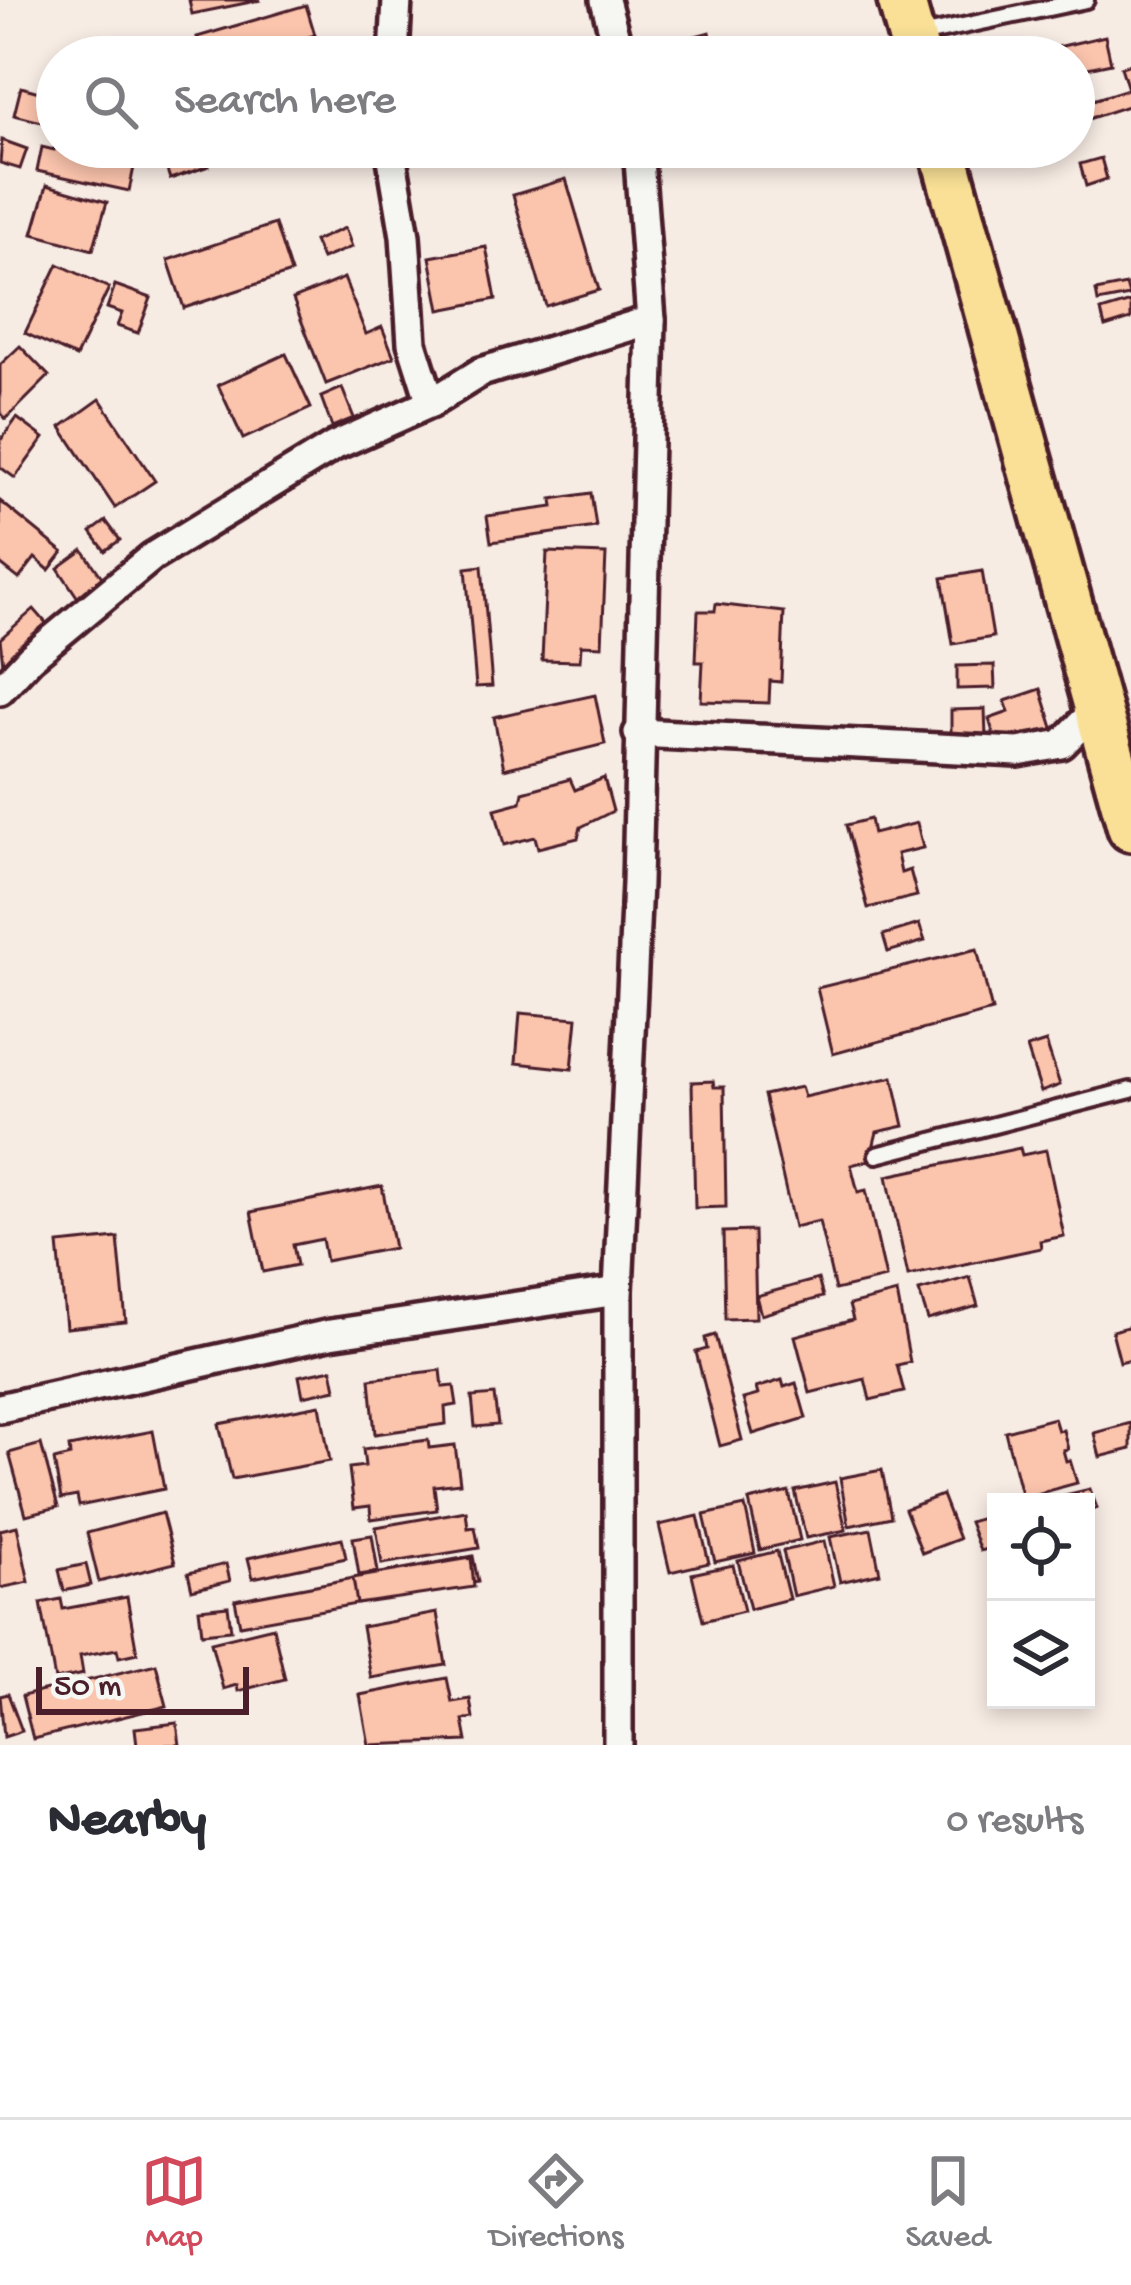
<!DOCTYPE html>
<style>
:root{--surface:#fff;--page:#f2f2f3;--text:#2b2b33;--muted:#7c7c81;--line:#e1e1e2;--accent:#d1495b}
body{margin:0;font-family:"Gochi Hand",sans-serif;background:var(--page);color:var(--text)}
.controls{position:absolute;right:36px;bottom:36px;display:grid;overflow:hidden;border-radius:0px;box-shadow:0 6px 18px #0003}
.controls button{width:108px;height:108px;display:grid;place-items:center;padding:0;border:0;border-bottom:3px solid var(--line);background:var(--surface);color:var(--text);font:60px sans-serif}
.scale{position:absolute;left:36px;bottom:30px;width:213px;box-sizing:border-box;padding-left:12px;border:6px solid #4a1f2b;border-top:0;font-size:33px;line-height:42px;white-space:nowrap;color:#4a1f2b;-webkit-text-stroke:9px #f6f6f2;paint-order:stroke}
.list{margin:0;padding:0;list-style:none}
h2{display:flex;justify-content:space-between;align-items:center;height:156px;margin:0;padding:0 48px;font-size:51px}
h2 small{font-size:39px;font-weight:400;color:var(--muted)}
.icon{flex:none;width:66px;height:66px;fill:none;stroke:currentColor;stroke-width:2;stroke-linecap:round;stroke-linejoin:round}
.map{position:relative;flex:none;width:1131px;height:1745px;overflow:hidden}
.search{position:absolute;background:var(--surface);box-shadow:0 6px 18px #0003;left:36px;right:36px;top:36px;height:132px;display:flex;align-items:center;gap:30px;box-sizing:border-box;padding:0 42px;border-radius:66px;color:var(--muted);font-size:45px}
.sheet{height:372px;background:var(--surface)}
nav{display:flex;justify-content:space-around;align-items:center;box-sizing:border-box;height:168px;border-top:3px solid var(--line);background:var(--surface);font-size:33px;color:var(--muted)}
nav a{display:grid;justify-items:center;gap:6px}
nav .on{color:var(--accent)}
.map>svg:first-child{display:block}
.building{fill:#fbc4ad;stroke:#4a1f2b;stroke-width:3}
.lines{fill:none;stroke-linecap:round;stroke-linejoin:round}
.lane-casing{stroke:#4a1f2b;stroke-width:22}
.street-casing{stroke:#4a1f2b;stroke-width:36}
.primary-casing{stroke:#4a1f2b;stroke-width:54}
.lane{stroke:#f6f6f2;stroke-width:14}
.street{stroke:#f6f6f2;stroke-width:27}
.primary{stroke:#f9e096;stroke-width:45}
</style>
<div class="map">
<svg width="1131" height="1745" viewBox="0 0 1131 1745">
<rect width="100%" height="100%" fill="#f7ece4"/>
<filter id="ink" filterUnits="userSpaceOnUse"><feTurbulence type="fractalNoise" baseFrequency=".00833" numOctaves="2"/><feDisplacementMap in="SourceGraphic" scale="24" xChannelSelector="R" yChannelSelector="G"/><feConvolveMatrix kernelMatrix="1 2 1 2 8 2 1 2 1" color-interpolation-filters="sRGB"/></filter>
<g filter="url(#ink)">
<g class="building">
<polygon points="189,0 261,0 192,14"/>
<polygon points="306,5 315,35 308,37 314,57 203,57 197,37"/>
<polygon points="710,32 716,57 684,57 679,40"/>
<polygon points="1105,36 1111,63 1074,71 1074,57 1060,57 1058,47"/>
<polygon points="1131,64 1131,105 1082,121 1077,105 1128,89 1121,67"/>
<polygon points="21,87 57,97 57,126 14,115"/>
<polygon points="57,136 57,147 110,147 137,153 129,191 37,171 42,147 54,150"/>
<polygon points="2,140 27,149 20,169 0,163"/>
<polygon points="174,147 203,147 209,166 170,179 162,155 175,150"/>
<polygon points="1101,158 1107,179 1086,186 1080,164"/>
<polygon points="566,179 599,290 546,306 513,195"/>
<polygon points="47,185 107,202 93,250 33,234"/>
<polygon points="275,224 291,273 184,308 168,260"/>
<polygon points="345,228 352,247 322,259 314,241"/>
<polygon points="486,247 496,299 440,310 430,257"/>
<polygon points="58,264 109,288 76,357 25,333"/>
<polygon points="344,278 366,334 382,327 394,357 326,384 293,299"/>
<polygon points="115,285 151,298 138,333 117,326 122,313 107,308"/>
<polygon points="1126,285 1129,296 1098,302 1096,291"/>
<polygon points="1131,302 1131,319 1105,327 1101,311"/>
<polygon points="20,346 49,376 6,419 0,412 0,365"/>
<polygon points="286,354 311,408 243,439 218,385"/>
<polygon points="342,388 354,418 332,427 321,397"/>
<polygon points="100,399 155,481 115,508 61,427"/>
<polygon points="17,418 44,438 15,478 0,467 0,441"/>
<polygon points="591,493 596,527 491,542 487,516 553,507 552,499"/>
<polygon points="0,501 63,552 49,570 35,558 19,579 0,564"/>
<polygon points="106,521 120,540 105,551 91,532"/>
<polygon points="83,550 104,580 78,598 58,568"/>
<polygon points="547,552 606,554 602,646 581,645 580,661 542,660"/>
<polygon points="482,566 492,686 476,687 466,568"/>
<polygon points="982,571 993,637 953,644 942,578"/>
<polygon points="716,604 784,612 781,682 770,681 769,703 701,701 703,662 696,662 698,611 715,611"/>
<polygon points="34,609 48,625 3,664 0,639"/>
<polygon points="994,665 995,688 957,689 957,666"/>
<polygon points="1041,689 1054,731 998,749 989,719 1009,712 1005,701"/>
<polygon points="595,695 605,744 504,769 494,717"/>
<polygon points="985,709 986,737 951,738 951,710"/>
<polygon points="604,778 613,811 581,827 578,838 538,848 535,837 504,845 495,809 521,802 523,792 570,779 575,790"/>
<polygon points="870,819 873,834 917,823 923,848 897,854 901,873 910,870 917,896 868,908 846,825"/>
<polygon points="919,924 925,941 888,952 883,935"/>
<polygon points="977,949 992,1011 833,1054 817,988"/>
<polygon points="520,1013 577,1018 572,1069 516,1063"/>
<polygon points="1046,1042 1060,1085 1041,1092 1027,1048"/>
<polygon points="893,1077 904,1126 877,1132 870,1160 851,1165 858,1192 866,1190 886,1278 835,1290 819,1221 794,1227 764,1095 801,1087 804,1097"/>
<polygon points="713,1081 714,1087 724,1087 726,1207 695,1208 692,1082"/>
<polygon points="1020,1148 1022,1155 1046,1150 1064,1236 1040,1241 1041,1248 908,1276 887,1176"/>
<polygon points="382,1186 394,1248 326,1261 322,1239 293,1245 297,1265 263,1272 251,1212"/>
<polygon points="754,1231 756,1318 725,1319 723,1232"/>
<polygon points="118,1238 126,1322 66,1328 58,1244"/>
<polygon points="970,1277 978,1306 928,1320 919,1291"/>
<polygon points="818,1279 823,1297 761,1315 756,1296"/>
<polygon points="897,1293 910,1362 897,1365 904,1392 870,1400 865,1379 810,1393 795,1336 853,1320 849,1305"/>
<polygon points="1131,1326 1131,1359 1120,1362 1112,1331"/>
<polygon points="715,1335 742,1440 720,1446 696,1352 707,1349 705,1338"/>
<polygon points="332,1369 336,1389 303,1396 299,1376"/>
<polygon points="441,1370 443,1387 454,1386 457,1405 445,1407 446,1424 375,1434 370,1379"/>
<polygon points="782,1380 784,1387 796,1383 806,1418 753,1434 743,1399 758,1395 756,1388"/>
<polygon points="494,1395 498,1425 475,1427 472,1397"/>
<polygon points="320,1405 330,1461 232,1479 219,1424"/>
<polygon points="1054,1418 1058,1431 1063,1430 1068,1449 1063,1450 1066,1461 1070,1460 1077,1483 1022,1498 1005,1431"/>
<polygon points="1131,1423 1131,1449 1100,1457 1094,1433"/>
<polygon points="153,1431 164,1489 79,1506 77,1496 61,1499 54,1460 70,1456 69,1447"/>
<polygon points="428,1440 429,1448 455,1445 460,1483 434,1486 437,1510 371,1519 370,1506 354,1508 349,1468 365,1466 363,1449"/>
<polygon points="41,1444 58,1507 26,1515 9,1453"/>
<polygon points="882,1470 891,1517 849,1526 840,1478"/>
<polygon points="835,1482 846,1530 806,1538 795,1491"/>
<polygon points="1090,1489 1097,1508 1086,1512 1086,1502 1036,1502"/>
<polygon points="789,1492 800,1540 760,1550 749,1501"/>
<polygon points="942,1495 959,1539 922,1553 905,1509"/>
<polygon points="745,1506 755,1553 715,1562 704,1515"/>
<polygon points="466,1511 468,1528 475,1527 479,1548 382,1564 376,1527"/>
<polygon points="162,1513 175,1563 99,1582 87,1533"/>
<polygon points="996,1514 996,1546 980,1551 969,1522"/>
<polygon points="698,1516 709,1563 670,1572 659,1525"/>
<polygon points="17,1526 29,1582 0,1588 0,1530"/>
<polygon points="871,1529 880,1573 840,1582 830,1537"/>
<polygon points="372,1535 378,1572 359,1575 353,1538"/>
<polygon points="342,1538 346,1558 253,1578 248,1558"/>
<polygon points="824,1541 834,1586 793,1596 783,1551"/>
<polygon points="777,1551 789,1599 750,1609 738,1561"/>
<polygon points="473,1556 478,1582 240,1625 235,1600"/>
<polygon points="471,1558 474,1587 357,1604 353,1578"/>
<polygon points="86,1564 91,1585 64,1591 59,1570"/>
<polygon points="226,1564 230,1581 192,1590 188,1573"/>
<polygon points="733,1565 744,1611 703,1621 692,1574"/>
<polygon points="127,1597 137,1653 119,1657 117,1649 80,1656 83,1674 55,1680 41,1603 61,1599 63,1609"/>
<polygon points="228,1606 231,1630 202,1633 199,1609"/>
<polygon points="437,1613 446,1665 371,1678 362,1627"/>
<polygon points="273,1627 285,1679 238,1691 237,1685 223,1689 211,1642"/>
<polygon points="156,1664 167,1706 33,1739 22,1696"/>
<polygon points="447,1678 452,1702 470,1699 473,1718 463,1720 467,1741 369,1745 360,1695"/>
<polygon points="8,1694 22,1731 4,1737 0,1696"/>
<polygon points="177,1723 180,1745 137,1745 135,1728"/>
</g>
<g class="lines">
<defs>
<g id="lane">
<polyline points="920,35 1086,0"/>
<polyline points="877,1155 1131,1090"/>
</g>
<g id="street">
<polyline points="605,0 620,57"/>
<polyline points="394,57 397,0"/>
<polyline points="390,147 405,236 412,343 431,403"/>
<polyline points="0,690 30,658 152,557 334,446 431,403 481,372 651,320"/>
<polyline points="638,733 1018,752 1062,744 1096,709"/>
<polyline points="0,1408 330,1334 618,1291"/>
<polyline points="618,1745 618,1291 637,883 651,320 638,147"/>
</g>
<g id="primary">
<polyline points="901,0 917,57"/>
<polyline points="942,147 1131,828"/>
</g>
</defs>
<use href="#lane" class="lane-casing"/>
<use href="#street" class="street-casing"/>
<use href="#primary" class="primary-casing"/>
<use href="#lane" class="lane"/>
<use href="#street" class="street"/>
<use href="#primary" class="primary"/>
</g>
</g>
</svg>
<div class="controls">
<button><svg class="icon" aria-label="locate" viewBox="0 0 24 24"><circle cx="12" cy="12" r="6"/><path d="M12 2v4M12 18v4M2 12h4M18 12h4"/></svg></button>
<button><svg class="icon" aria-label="layers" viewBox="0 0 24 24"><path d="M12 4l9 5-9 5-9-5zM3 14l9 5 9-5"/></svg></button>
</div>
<div class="scale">50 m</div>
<div class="search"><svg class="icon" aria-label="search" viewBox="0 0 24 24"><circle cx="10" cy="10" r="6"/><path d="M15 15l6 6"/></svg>Search here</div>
</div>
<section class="sheet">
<h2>Nearby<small>0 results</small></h2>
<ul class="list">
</ul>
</section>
<nav>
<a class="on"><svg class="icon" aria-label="map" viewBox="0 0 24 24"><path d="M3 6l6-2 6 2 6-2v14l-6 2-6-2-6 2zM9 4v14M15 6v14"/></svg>Map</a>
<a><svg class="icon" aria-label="directions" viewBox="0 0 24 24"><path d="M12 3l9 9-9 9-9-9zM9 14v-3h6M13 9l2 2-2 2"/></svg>Directions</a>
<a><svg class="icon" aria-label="saved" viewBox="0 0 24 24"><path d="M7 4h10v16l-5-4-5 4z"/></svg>Saved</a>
</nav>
